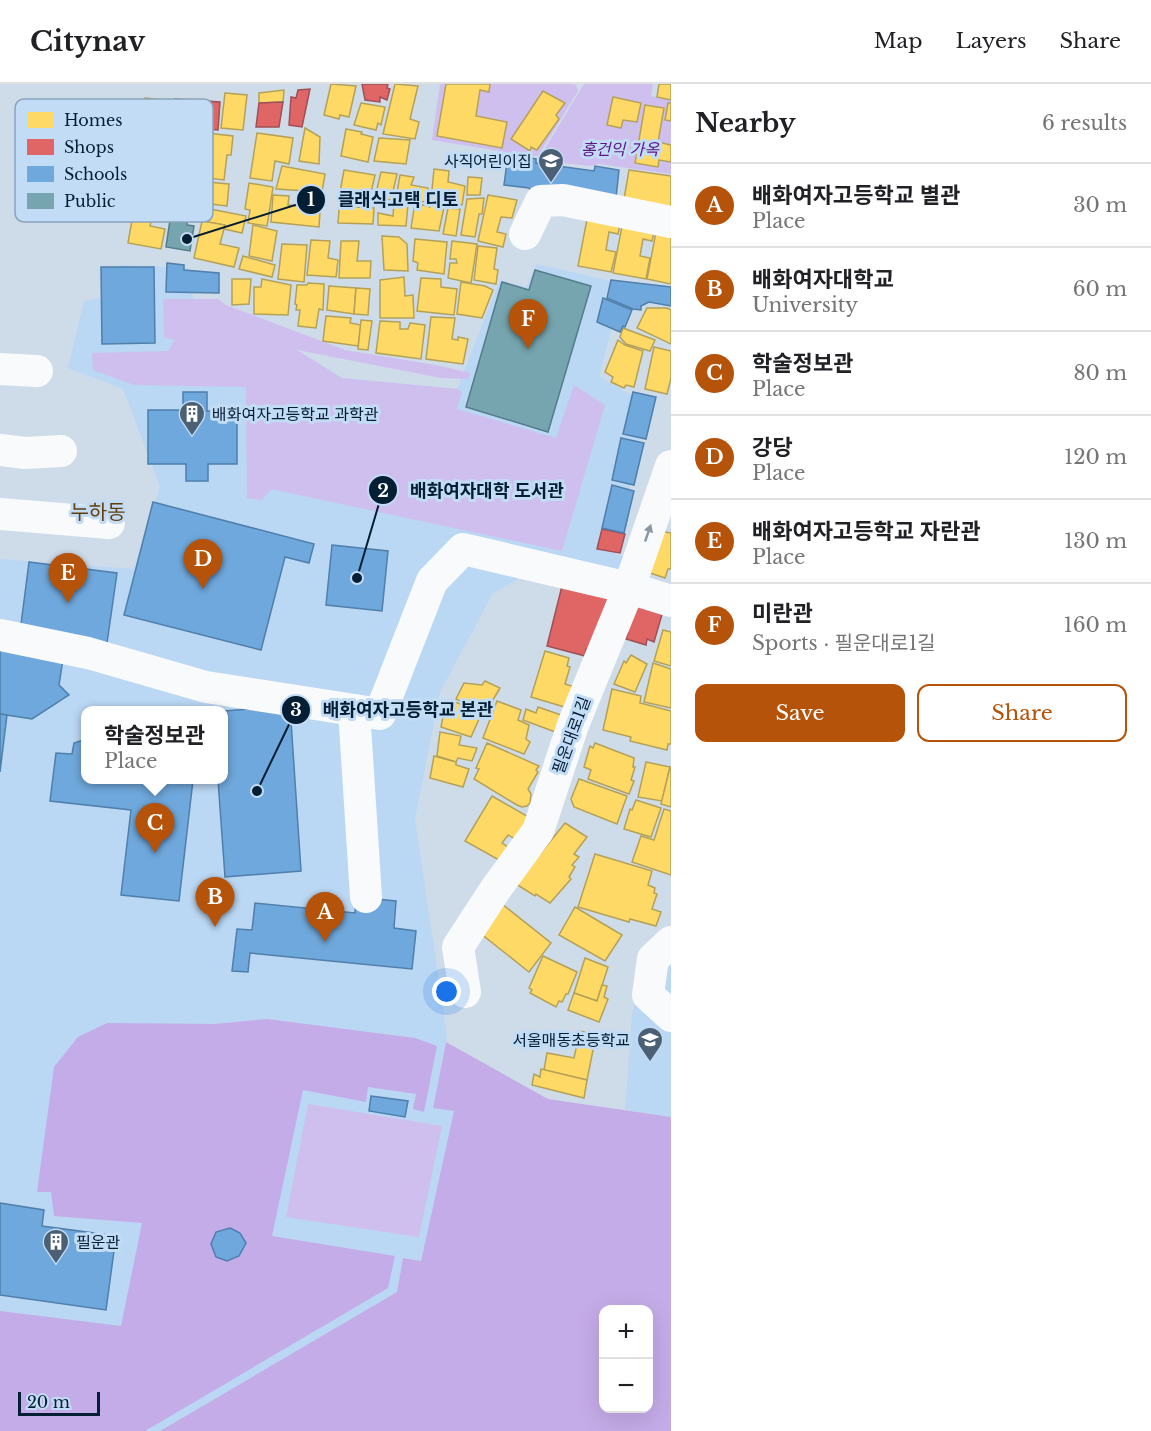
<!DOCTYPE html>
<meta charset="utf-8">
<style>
:root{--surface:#fff;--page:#f2f2f2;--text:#202124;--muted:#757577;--line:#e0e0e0;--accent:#b45309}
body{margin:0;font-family:"Libre Baskerville","Noto Sans KR",serif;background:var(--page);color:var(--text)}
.controls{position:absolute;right:18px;bottom:18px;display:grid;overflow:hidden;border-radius:12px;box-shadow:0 6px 24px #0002}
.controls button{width:54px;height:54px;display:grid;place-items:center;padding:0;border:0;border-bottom:2px solid var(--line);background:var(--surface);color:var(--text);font:30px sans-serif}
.scale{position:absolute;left:18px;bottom:15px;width:82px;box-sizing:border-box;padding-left:6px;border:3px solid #041e34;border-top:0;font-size:16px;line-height:21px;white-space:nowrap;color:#041e34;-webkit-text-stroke:4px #c3dcf5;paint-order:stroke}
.you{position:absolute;left:447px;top:908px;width:21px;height:21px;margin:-15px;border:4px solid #fff;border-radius:50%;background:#1a73e8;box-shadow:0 0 0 9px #1a73e833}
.badge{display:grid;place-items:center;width:39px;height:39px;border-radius:50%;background:var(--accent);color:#fff;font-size:20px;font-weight:700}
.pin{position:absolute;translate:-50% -50px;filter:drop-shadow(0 2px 3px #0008)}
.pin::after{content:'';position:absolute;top:32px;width:21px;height:18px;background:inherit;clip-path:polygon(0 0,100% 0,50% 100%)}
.popup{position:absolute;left:81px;top:622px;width:147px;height:78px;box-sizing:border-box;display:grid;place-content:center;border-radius:12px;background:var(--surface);filter:drop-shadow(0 2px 4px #0005);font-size:20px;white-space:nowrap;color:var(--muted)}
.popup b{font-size:22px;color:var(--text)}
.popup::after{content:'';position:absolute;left:50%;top:100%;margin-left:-12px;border:12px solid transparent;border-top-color:var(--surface)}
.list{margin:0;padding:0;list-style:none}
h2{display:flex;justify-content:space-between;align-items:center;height:78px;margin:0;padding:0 24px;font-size:26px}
h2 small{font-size:20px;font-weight:400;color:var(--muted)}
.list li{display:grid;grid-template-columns:39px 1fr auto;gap:18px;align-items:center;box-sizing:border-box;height:84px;padding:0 24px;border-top:2px solid var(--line)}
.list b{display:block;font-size:22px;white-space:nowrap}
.list p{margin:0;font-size:20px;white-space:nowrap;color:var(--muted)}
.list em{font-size:20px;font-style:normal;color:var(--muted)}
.actions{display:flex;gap:12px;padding:18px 24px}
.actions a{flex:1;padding:14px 0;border:2px solid var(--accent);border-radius:12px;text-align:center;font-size:21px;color:var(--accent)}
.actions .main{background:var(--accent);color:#fff}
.map{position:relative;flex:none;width:671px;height:1347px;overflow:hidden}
header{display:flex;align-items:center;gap:36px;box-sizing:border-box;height:84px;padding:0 30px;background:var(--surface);border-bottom:2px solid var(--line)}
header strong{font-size:28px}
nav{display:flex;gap:33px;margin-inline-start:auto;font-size:21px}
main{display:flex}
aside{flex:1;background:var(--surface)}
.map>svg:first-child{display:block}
.built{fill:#bad7f3;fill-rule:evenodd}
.green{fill:#cfbfef;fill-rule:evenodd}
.forest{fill:#c4ace8;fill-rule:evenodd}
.homes{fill:#ffd966;stroke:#b4a157;stroke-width:1.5}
.shops{fill:#e06666;stroke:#9e5057;stroke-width:1.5}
.schools{fill:#6fa8dc;stroke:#4f7faa;stroke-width:1.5}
.public{fill:#76a5af;stroke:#547c8a;stroke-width:1.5}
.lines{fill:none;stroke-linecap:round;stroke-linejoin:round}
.path{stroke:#c6cbd0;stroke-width:4;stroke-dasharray:3 4.5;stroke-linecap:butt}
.minor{stroke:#f8fafc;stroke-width:32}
.oneway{fill:#8a97a2}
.labels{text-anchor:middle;stroke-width:6;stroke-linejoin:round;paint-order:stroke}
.park-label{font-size:16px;font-style:italic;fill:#5e118a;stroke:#c3dcf5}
.poi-label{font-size:16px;fill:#041e34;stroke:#c3dcf5;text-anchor:end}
.street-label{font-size:16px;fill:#041e34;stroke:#c3dcf5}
.quarter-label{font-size:20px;fill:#623d0a;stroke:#c3dcf5}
.key{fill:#c3dcf5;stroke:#8aa3bb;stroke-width:1.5}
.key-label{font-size:16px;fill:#041e34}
.leader{fill:none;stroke:#041e34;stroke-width:2}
.callout-dot{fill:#041e34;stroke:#c3dcf5;stroke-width:2}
.mark-label{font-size:18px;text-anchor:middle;font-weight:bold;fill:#fff}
.callout-label{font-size:18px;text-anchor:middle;font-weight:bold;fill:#041e34;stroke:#c3dcf5;stroke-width:6;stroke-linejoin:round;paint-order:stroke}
</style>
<header>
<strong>Citynav</strong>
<nav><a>Map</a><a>Layers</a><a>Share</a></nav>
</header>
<main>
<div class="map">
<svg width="671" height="1347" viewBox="0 0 671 1347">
<rect width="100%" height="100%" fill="#cedcea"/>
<g class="built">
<path d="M 537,180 L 624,200 L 599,292 L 646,320 L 616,471 L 639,475 L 634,498 L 526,491 L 493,509 L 440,608 L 415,735 L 447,951 L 433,1023 L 454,1027 L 421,1177 L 403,1174 L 397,1208 L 160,1347 L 0,1347 L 0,475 L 134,485 L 160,403 L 123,305 L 68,284 L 84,217 L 110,212 L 120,181 L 188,184 L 195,225 L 249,237 L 342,294 L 457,305 L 500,196 L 526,203 ZM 86,626 L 224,626 L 224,696 L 86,696 Z"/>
<polygon points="671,851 671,1033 625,1026 632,931 645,867"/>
</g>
<g class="green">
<polygon points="440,0 572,0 576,1 578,7 538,72 529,72 432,56"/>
<path d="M 584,0 L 653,0 L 651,12 L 671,16 L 671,19 L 668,19 L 665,36 L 671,37 L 671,61 L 658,58 L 664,24 L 645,21 L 635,78 L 658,83 L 659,76 L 671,78 L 671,90 L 599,80 L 590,82 L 543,77 L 540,73 ZM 613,13 L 641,19 L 637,38 L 623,36 L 621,44 Z"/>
<polygon points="163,215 218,215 226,221 345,266 441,282 470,289 469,295 441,294 297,266 342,294 458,305 462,308 457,325 556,354 574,301 605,321 562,467 271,405 262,416 247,414 246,303 134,301 93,286 92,269 168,267 175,256 164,253"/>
<polygon points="308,1020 442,1042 419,1153 286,1133"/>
</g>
<g class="forest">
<polygon points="267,935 415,954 437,962 424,1028 413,1025 416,1010 368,1003 366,1018 303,1006 272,1152 395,1172 388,1204 145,1347 0,1347 0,1227 121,1242 142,1139 54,1132 51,1108 37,1108 54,983 78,953 107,939 215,940"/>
<path d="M 446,958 L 548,1015 L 671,1033 L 671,1347 L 160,1347 L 397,1208 L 403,1174 L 421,1177 L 454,1027 L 433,1024 ZM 604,1226 L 648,1226 L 648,1324 L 604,1324 Z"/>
</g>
<g class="homes">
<polygon points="331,0 356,2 349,33 340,31 339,35 324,31"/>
<polygon points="395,0 418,2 410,35 419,38 415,55 383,50"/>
<polygon points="446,0 490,0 489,8 480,6 476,32 507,38 502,64 437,52"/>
<polygon points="659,0 671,0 671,16 657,13"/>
<polygon points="284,6 283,18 259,19 259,9"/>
<polygon points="543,7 565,19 556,31 559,35 537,66 531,63 530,67 511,55"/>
<polygon points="225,9 247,11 243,46 221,44"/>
<polygon points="613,13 641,19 637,38 623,36 621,44 607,41"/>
<polygon points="145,14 162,16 159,36 169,37 167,53 140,50"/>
<polygon points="361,19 385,23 381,41 378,39 376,46 354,41"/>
<polygon points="668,19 671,19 671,37 665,36"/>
<polygon points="645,21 664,24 658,58 671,61 671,78 659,76 658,83 635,79"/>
<polygon points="173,39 193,41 192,60 172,59"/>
<polygon points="305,44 320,53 319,80 299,77"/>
<polygon points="346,45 362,48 361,50 373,53 368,78 341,72"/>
<polygon points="198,48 233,52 231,71 227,71 224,96 193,92"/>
<polygon points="257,49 293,54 289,80 275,77 272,97 250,94"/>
<polygon points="141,51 166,54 164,73 190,76 187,100 136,94"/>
<polygon points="379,54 410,56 406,80 374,77"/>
<polygon points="282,82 325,90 322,108 276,105"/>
<polygon points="434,85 449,87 448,98 465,102 462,121 431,116"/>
<polygon points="344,86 375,91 370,113 340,108"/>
<polygon points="629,86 671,92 671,129 623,121"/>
<polygon points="381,88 397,90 391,116 375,113"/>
<polygon points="400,91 414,93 411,101 428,104 426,118 396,114"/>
<polygon points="468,93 482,94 480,111 467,111"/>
<polygon points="138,97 153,100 151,107 159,108 161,99 172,101 167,125 134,118"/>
<polygon points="196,97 229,100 227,122 193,118"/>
<polygon points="249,99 273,103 267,142 248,139 250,126 245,125"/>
<polygon points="273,111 289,112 288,121 303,123 305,112 321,113 319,143 271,138"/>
<polygon points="488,111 517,116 512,134 501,133 497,148 506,150 503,163 478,157"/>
<polygon points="340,114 358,115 357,123 374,124 373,140 338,139"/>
<polygon points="484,114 482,130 479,130 475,153 461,151 467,115"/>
<polygon points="415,119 430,123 431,120 444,123 439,147 411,144"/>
<polygon points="394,120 408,120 406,142 378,141 378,129 393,132"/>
<polygon points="205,124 246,132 242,149 224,145 225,141 202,137"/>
<polygon points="448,124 460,125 456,152 443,150"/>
<polygon points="134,125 153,128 150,142 165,145 161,165 128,159"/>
<polygon points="589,125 622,131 618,150 609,148 606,166 616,168 611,188 578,182"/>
<polygon points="624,132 656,138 652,157 643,155 640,172 650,174 646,195 613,189"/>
<polygon points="202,137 225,141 220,160 239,164 234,183 194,174"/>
<polygon points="658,138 671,140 671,200 647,195"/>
<polygon points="253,141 277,147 272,177 249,172"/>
<polygon points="382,152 399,153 407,160 408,187 384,186"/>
<polygon points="415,155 447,158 444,190 417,186 418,179 413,177"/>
<polygon points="311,156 330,157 328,174 338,176 336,193 307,191"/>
<polygon points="341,157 359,157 357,177 371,177 370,194 339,194"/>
<polygon points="452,157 477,160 471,199 448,194 450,179 457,179 456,175 450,175"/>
<polygon points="282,160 307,161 304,198 278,195"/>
<polygon points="478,162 497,164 494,185 498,186 496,200 474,196"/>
<polygon points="243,172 275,181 272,193 239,185"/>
<polygon points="404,193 405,212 413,211 414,234 380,234 380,196"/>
<polygon points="421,194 441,195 441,203 457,205 454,231 417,227"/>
<polygon points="232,195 251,195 249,220 232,221"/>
<polygon points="262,195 291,201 288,231 254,230 254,203 261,203"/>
<polygon points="461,198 485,202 493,206 482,234 457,230"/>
<polygon points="308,199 324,200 323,226 319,225 316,244 298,242 300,226 296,226 297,221 295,220 297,201 307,201"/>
<polygon points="329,202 356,204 354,230 327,226"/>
<polygon points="356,204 370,205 368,231 354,230"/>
<polygon points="647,224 667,224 671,226 671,260 637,244"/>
<polygon points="326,232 351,234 350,239 361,241 358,262 323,257"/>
<polygon points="431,233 455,234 452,255 458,256 458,253 468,255 463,280 426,275"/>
<polygon points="361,236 372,237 368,266 358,265"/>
<polygon points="380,237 400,238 400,245 408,245 410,239 425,241 421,275 376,269"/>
<polygon points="623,244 655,256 650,267 626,260 620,253"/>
<polygon points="618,256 625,261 643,267 634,303 626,301 624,304 611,298 613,293 605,288"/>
<polygon points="654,263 671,267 671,294 667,310 645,305"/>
<polygon points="661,447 671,449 671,485 668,485 665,494 650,489"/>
<polygon points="663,546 671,548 671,582 654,577"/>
<polygon points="545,567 569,574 567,582 570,583 565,600 575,603 568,624 531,613"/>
<polygon points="631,571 647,580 635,608 614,600 624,577 626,579"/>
<polygon points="653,579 671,585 671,624 644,618"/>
<polygon points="485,597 500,604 487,626 465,616 464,619 456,615 464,599 482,601"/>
<polygon points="612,605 641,612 640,619 671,627 671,660 668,660 667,666 630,657 631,653 603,646"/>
<polygon points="450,616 465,622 467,619 483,626 471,653 441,643 444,628"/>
<polygon points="497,617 521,626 518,636 529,641 526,655 530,658 524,670 483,654"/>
<polygon points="538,623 564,632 558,649 523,636 526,625 536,629"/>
<polygon points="440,648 461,652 459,661 477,664 472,677 458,674 456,678 437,672"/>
<polygon points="487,659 539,682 536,686 538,688 528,705 531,710 530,719 527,722 522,723 517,721 474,695 479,685 476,684"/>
<polygon points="595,659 634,674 633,683 635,683 631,696 634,697 629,710 588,695 591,686 584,683 590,662 593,664"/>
<polygon points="434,672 456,678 456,681 469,685 463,703 430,694"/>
<polygon points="646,678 670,683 662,717 638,713"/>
<polygon points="670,683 671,684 671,723 661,720"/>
<polygon points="579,695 627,712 617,740 574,723 571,715"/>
<polygon points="492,712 532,735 519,757 508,751 502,759 508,763 499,776 465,757"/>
<polygon points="636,716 661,724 651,753 624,745 630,725 632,726"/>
<polygon points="664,725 671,727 671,791 632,778 641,752 654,756"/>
<polygon points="565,739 587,753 574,770 579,773 572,781 575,783 569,793 571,795 550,819 536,810 535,812 516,800"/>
<polygon points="595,770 652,787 648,801 655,804 654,809 657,810 652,825 661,828 656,842 630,835 629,838 578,823"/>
<polygon points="502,820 551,859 529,888 480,849"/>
<polygon points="575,823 622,851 605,877 559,851"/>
<polygon points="543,872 577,888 568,910 566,910 562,918 559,917 556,923 530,909 532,906 529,904"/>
<polygon points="585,874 608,883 597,917 574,909"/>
<polygon points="602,901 607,902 604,913 608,915 599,938 568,926 574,909 597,917"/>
<polygon points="580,947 596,951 587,996 544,986 547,969 574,974"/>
<polygon points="541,985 587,996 584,1014 532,1001 534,990 540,993"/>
</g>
<g class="shops">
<polygon points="362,0 388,0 387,4 390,5 387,16 380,13 380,18 365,16"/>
<polygon points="310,5 302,43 289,41 291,13 296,14 298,6"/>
<polygon points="175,15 220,18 218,46 193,44 193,41 173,39"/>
<polygon points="283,18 279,43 256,43 259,19"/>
<polygon points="602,445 625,450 620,469 597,465"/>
<polygon points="562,502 611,515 594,567 586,565 585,572 547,562"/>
<polygon points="637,511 665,520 654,558 647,555 646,561 626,555 628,549 625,549"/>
</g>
<g class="schools">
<polygon points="508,70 536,75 536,79 594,87 595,82 619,86 615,123 532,108 529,104 504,101"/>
<polygon points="167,179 184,181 184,186 219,189 219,209 166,208"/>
<polygon points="101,183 154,183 155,259 102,260"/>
<polygon points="611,196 671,203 671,222 649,218 641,222 641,226 633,225 607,214"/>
<polygon points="603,214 632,226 625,243 623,242 620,248 597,238"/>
<polygon points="183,308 207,308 207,327 237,327 237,380 208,380 208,397 186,397 186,380 148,380 148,326 183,326"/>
<polygon points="633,308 656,313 646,355 623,350"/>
<polygon points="621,354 644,359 634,401 612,396"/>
<polygon points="612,401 634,407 624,449 602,444"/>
<polygon points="153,418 314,460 309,479 285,473 261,566 124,531"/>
<polygon points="332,461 388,467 382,527 326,521"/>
<polygon points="29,478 117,489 107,559 20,548"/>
<polygon points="0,559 64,569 59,601 69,611 32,635 0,630"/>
<polygon points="290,622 301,787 225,793 218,696 224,696 224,627"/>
<polygon points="0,630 7,631 0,688"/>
<polygon points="86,655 86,696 193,696 179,817 121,811 131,726 50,717 56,669 72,670 74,659"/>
<polygon points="356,813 396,817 394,844 416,847 412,885 250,869 248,888 232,887 237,845 252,846 255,819 355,829"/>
<polygon points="371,1012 408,1017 405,1033 369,1027"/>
<polygon points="0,1119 44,1126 42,1142 116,1152 106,1226 0,1211"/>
<polygon points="230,1144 240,1149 246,1159 239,1172 227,1177 216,1173 211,1160 216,1148"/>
</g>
<g class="public">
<polygon points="175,102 190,105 187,141 194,142 190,167 166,163"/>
<polygon points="535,186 591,202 548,348 466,323 502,198 529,206"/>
</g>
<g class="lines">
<polyline class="path" points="630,50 632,37"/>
<g class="minor">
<polyline points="525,150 541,117 563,116 671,138"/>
<polyline points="0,285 37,287"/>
<polyline points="0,366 25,369 61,367"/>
<polyline points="0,430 109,439"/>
<polyline points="0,551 88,569 206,603 380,630 432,497 463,465 629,504 671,517"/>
<polyline points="354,626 366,813"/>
<polyline points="671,858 653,875 648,911 671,932"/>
<polyline points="465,908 458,863 495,806 538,747 573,641 629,504 671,382"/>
</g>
</g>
<defs><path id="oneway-solid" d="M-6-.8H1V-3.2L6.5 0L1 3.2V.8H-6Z" transform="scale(1.5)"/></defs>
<use class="oneway" href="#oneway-solid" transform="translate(648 449) rotate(-71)"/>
<defs>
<symbol id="school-pin" viewBox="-11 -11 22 30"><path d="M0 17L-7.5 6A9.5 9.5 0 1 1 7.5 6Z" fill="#4b6074" stroke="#c3dcf5"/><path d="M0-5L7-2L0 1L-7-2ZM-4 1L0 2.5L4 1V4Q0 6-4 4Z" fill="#fff"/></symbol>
<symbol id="building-pin" viewBox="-11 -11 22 30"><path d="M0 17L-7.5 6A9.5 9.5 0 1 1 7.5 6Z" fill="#4b6074" stroke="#c3dcf5"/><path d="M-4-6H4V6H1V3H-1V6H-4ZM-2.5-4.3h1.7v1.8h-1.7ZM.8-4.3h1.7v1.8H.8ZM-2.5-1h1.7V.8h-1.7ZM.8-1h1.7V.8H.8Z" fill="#fff"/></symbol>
</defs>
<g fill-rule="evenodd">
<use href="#school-pin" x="536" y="62" width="30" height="40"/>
<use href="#building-pin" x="177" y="315" width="30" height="40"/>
<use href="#school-pin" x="635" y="941" width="30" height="40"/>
<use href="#building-pin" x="41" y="1143" width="30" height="40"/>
</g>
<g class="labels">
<g class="park-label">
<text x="620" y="71">홍건익 가옥</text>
</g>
<g class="poi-label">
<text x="532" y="83">사직어린이집</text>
<text x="212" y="336" text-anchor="start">배화여자고등학교 과학관</text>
<text x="630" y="962">서울매동초등학교</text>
<text x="76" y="1164" text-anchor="start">필운관</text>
</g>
<g class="street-label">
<text transform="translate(571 651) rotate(-70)" y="6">필운대로1길</text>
</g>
<g class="quarter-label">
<text x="98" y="435">누하동</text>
</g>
</g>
<rect x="15" y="15" width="198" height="123" rx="9" class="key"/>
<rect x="27" y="28" width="27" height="16" fill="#ffd966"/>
<rect x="27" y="55" width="27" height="16" fill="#e06666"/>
<rect x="27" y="82" width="27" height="16" fill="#6fa8dc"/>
<rect x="27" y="109" width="27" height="16" fill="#76a5af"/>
<g class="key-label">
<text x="64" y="42">Homes</text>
<text x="64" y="69">Shops</text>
<text x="64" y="96">Schools</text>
<text x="64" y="123">Public</text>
</g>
<path class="leader" d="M187 155L311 116M357 494L383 406M257 707L296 626"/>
<g class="callout-dot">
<circle cx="187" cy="155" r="6"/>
<circle cx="357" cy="494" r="6"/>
<circle cx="257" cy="707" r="6"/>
<circle cx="311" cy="116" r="15"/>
<circle cx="383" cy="406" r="15"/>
<circle cx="296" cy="626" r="15"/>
</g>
<g class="mark-label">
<text x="311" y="122">1</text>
<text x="383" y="413">2</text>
<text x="296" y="632">3</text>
</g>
<g class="callout-label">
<text x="398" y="122">클래식고택 디토</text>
<text x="487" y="413">배화여자대학 도서관</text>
<text x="408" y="632">배화여자고등학교 본관</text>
</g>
</svg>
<div class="controls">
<button>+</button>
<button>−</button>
</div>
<div class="scale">20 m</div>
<div class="you"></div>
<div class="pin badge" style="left:325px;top:858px">A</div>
<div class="pin badge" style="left:215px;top:843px">B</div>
<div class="pin badge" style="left:155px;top:769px">C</div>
<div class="popup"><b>학술정보관</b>Place</div>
<div class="pin badge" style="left:203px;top:505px">D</div>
<div class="pin badge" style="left:68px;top:519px">E</div>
<div class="pin badge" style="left:528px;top:265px">F</div>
</div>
<aside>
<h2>Nearby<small>6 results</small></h2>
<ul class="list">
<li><span class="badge">A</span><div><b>배화여자고등학교 별관</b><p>Place</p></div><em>30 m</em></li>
<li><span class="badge">B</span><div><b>배화여자대학교</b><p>University</p></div><em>60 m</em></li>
<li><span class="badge">C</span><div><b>학술정보관</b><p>Place</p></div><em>80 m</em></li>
<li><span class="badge">D</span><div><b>강당</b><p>Place</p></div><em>120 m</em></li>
<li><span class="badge">E</span><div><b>배화여자고등학교 자란관</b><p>Place</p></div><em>130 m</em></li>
<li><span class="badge">F</span><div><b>미란관</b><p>Sports · 필운대로1길</p></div><em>160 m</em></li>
</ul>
<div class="actions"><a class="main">Save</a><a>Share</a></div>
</aside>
</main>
